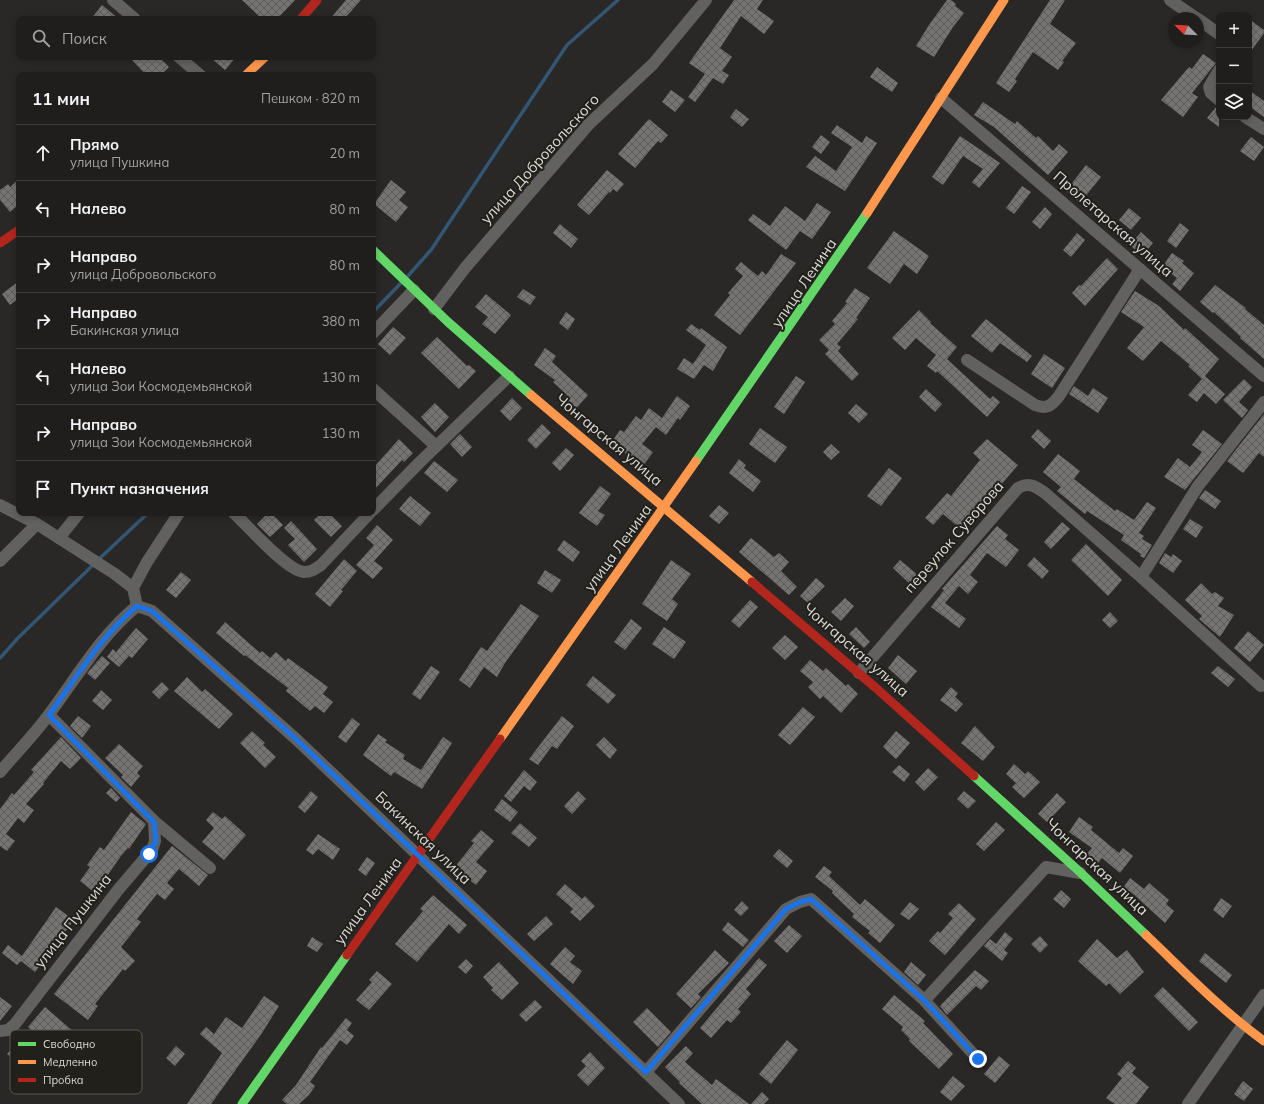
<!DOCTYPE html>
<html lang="ru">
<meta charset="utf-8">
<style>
:root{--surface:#201e1c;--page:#2d2b29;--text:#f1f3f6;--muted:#a2a2a3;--line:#3d3c3b}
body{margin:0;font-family:Mulish,sans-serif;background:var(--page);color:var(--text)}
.controls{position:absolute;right:12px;top:12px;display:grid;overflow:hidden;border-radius:8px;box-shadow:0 2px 6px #0003}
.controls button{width:36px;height:36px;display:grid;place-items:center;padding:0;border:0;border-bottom:1px solid var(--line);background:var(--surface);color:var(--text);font:20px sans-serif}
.compass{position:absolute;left:1168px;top:12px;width:36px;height:36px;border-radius:50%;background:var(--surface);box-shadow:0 2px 6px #0003;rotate:294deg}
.stop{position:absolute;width:12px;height:12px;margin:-9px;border:3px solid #1a73e8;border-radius:50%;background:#fff}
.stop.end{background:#1a73e8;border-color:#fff;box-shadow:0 1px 4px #0008}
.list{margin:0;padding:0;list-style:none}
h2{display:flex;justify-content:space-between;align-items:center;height:52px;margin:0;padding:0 16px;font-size:17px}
h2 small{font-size:13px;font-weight:400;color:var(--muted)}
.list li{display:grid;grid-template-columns:26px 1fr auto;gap:12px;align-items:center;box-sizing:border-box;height:56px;padding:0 16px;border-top:1px solid var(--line)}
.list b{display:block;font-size:15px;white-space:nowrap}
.list p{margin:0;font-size:13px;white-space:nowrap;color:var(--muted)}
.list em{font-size:13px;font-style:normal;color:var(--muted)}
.icon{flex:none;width:22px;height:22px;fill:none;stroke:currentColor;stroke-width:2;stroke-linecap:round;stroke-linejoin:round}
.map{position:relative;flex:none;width:1264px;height:1104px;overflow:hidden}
.search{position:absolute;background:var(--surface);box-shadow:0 2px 6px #0003;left:16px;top:16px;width:360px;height:44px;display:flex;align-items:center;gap:10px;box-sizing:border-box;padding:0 14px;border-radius:8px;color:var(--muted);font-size:15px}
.panel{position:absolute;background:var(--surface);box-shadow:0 2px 6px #0003;left:16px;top:72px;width:360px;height:444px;border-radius:8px}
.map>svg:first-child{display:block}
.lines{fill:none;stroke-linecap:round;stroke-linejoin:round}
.stream{stroke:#325673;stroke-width:3.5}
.building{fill:url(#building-cross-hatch)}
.street{stroke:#61615f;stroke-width:12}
.fast{stroke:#63d668;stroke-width:9}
.slow{stroke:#ff974d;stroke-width:9}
.jam{stroke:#b3261e;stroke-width:9}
.route{stroke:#1a73e8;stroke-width:5}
.labels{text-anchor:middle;stroke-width:4;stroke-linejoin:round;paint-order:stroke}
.street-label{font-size:15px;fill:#dbdad7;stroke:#22201b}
.key{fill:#22201b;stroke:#5a5853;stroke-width:1}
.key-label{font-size:11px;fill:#dbdad7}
</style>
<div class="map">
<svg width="1264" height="1104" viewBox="0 0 1264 1104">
<defs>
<pattern id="building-cross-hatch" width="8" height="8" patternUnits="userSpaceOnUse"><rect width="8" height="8" fill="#767472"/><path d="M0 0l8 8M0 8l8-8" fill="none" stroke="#5f5d5c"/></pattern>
</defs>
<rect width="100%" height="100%" fill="#2a2826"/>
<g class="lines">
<g class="stream">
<polyline points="407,277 431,250 567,45 618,0"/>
<polyline points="373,312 401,283"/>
<polyline points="98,560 148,513"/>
<polyline points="0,658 18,638 94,564"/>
</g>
</g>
<g class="building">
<polygon points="242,0 295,0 277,19 262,19"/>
<polygon points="346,0 361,0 344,19 330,19"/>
<polygon points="734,0 763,0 757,9 774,21 764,34 741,16 720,48 732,57 722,71 729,75 723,84 713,78 695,102 688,97 705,74 689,63"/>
<polygon points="947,0 951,0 956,4 955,6 964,13 953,27 934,57 916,46 929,25"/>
<polygon points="1050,0 1065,0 1050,24 1076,43 1062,61 1064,62 1058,70 1033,52 1015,79 1017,81 1009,92 996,83"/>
<polygon points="102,5 119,19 91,19"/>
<polygon points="1249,19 1264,30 1264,33 1249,54"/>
<polygon points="1203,54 1216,63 1192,93 1198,97 1183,117 1161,100 1189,67 1192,69"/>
<polygon points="129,57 159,57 169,67 161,75 146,75"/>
<polygon points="210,57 236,57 225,70"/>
<polygon points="877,67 898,83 892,92 870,77"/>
<polygon points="671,90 685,100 675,112 662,102"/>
<polygon points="1249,90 1264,101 1264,117 1249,106"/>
<polygon points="983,102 1015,124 1017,121 1036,138 1038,136 1053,151 1059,144 1068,152 1048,175 994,127 974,115"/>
<polygon points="1216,107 1219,107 1219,127 1207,118"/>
<polygon points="736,109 749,119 742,127 730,117"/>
<polygon points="649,119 668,135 661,143 658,141 635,168 618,154"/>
<polygon points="837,125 862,143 866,136 877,143 845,191 806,167 815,156 836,171 852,147 831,133"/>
<polygon points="821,135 830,142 821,154 812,147"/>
<polygon points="960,136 1000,163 979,188 972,182 983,169 963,156 943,185 932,177"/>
<polygon points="1251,137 1264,147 1254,161 1240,151"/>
<polygon points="1086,165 1101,177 1080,203 1066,191"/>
<polygon points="607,170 624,184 617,192 613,189 610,193 609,192 589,215 577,205"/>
<polygon points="19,179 19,204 10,212 0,200 0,190 8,184 10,187"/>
<polygon points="391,180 406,192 399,200 408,207 396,222 374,204"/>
<polygon points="1022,186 1031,192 1014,214 1006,208"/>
<polygon points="817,203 831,212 823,224 812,239 800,231 786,250 748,220 753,214 770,226 785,206 805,221"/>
<polygon points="1045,207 1052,214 1040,229 1032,222"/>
<polygon points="1129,208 1141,218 1131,230 1119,220"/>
<polygon points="1180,223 1189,230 1176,248 1167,241"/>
<polygon points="560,224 578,239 571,248 553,233"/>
<polygon points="894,231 929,256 917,274 904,264 890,284 867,268"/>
<polygon points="1141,232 1153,243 1142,256 1130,245"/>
<polygon points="1077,233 1085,240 1071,257 1063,250"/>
<polygon points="1172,253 1184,261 1182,263 1194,273 1180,291 1172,284 1177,278 1162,267"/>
<polygon points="781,254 796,263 740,335 714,315 730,295 728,293 743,276 735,269 741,262 758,276 762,271 766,275"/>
<polygon points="1107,258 1118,269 1085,306 1072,293 1079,285 1081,286"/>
<polygon points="19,281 19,298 10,305 2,294"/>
<polygon points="1215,285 1246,308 1245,309 1264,325 1264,359 1240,338 1241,337 1214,312 1213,313 1200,302"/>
<polygon points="855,288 870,298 856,318 858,319 837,344 841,347 838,351 859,374 852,381 825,354 829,350 819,340 835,324 832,321 847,303 845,302"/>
<polygon points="523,289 536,297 530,305 517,297"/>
<polygon points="1135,291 1159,306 1184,330 1185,328 1219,359 1205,376 1225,394 1216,404 1204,393 1197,402 1188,395 1202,379 1188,366 1190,365 1161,341 1143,361 1127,348 1144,327 1121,312"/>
<polygon points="486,294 511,315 495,334 482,324 488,317 475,307"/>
<polygon points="919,310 931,322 930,323 957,347 947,359 990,399 993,396 1000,402 987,417 937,371 936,373 927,366 936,355 916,338 905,350 892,338"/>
<polygon points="566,312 575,319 568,330 559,323"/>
<polygon points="986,319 1032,356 1027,362 1000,343 992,353 971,336"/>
<polygon points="691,324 700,330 701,328 727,347 713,371 704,365 694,379 677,369 684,358 693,364 706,345 686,330"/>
<polygon points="393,327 406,338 390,355 378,344"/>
<polygon points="437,337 467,366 469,365 476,371 459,389 421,353"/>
<polygon points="545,348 556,356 552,362 588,395 575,410 563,400 567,395 553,382 555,380 534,365"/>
<polygon points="1044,354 1065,368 1052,388 1031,374"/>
<polygon points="796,376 805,382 784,414 774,407"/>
<polygon points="1244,379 1252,387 1239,402 1248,410 1242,418 1223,400"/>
<polygon points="1074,386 1088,396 1093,388 1108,398 1098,413 1069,394"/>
<polygon points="926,389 942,404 935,412 919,397"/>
<polygon points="677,396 690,406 680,420 678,418 666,435 656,427 642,444 653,452 643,466 611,443 620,430 624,432 636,416 641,420 649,408 662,418"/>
<polygon points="512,398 522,408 510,421 500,411"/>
<polygon points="435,403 449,417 435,432 421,417"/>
<polygon points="856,404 868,414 859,423 848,413"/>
<polygon points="1264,414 1264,457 1259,453 1243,473 1227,461"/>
<polygon points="542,424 551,433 536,449 527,440"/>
<polygon points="760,428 787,447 775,463 749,444"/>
<polygon points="1038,429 1051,441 1044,449 1031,437"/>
<polygon points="1203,430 1222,444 1185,490 1164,477 1178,458 1190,467 1202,452 1192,445"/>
<polygon points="460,434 472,447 462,457 450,444"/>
<polygon points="399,439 413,453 404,462 402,460 373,491 373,468"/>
<polygon points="987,439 1018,465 1000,486 998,485 961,529 943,514 933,525 925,518 947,493 951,496 980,460 973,453"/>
<polygon points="831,444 840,452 831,460 823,452"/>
<polygon points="566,448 574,455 560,471 552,463"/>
<polygon points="1058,454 1080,471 1074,479 1115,511 1117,509 1134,520 1147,502 1156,508 1139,533 1144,536 1142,539 1152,545 1144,558 1140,556 1141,554 1121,540 1124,535 1087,511 1085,514 1057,491 1061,487 1043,472"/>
<polygon points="739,459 746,465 744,468 761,481 753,492 729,473"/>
<polygon points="434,461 458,480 447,492 424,473"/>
<polygon points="889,468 902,478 881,506 867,496"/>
<polygon points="600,486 611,494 598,511 605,515 597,526 579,513"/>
<polygon points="1205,490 1221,501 1215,509 1199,498"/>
<polygon points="410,496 431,513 420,526 399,509"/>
<polygon points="719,505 729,513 719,524 709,516"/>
<polygon points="268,513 271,513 283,525 270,537 257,524"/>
<polygon points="321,513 329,513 342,526 331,537 314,520"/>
<polygon points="1190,519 1203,527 1196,538 1183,529"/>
<polygon points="291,521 317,549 304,562 288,545 295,539 284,528"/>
<polygon points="1062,522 1070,529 1051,549 1044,542"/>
<polygon points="377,525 393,540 374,561 383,568 373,579 356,565 374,545 366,538"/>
<polygon points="997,526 1008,535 1005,539 1019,550 1006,567 987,553 970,575 978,582 968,594 959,586 945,603 966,619 959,628 931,607 944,590 942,589"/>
<polygon points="751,538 774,557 779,553 789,562 781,571 797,587 789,595 739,552"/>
<polygon points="564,540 580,552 573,562 557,550"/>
<polygon points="1086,544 1122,580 1108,596 1071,560"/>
<polygon points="1165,553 1171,557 1173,554 1182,561 1173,573 1159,563"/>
<polygon points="1034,557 1049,571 1042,579 1027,565"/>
<polygon points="344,559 357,571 341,590 343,591 330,607 315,594"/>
<polygon points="671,560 691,574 672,599 678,604 667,621 642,604"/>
<polygon points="900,560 920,577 912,586 893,568"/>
<polygon points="545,570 561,580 552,593 537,583"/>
<polygon points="181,572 191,580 176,598 166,590"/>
<polygon points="816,578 825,586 808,603 800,596"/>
<polygon points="1201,583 1212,594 1215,592 1224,598 1218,606 1234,615 1220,637 1199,619 1202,616 1185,600"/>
<polygon points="845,598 854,606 841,621 831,612"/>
<polygon points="750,600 758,607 739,628 731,621"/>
<polygon points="521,604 539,616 505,663 497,677 484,667 470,688 459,680 481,647 487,651"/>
<polygon points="1110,612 1118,621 1110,628 1102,620"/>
<polygon points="631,619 642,628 625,650 614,642"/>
<polygon points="225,622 260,653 262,651 270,658 276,652 286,661 288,658 328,687 323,694 333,702 324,713 315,706 310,711 286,691 288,688 245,655 244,656 216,633"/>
<polygon points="664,627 686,642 674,659 652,644"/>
<polygon points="856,627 870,642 864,648 849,634"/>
<polygon points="136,628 148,639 132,658 129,656 119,667 107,657 113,649 116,652"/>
<polygon points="1248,631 1264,645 1250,662 1234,648"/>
<polygon points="785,635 798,647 785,660 772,648"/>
<polygon points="898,655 917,671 906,684 888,668"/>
<polygon points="102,656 110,663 95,680 87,673"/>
<polygon points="810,660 823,671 826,668 846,686 848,684 858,694 841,713 823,696 820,699 808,687 813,682 800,671"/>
<polygon points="431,666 440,672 420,700 412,694"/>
<polygon points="1218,666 1235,679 1228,687 1211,673"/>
<polygon points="593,676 616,695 608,704 586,685"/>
<polygon points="187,677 202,692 205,689 233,714 219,729 174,691"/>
<polygon points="162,682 169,689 159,699 152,692"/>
<polygon points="951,687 958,693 955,697 963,704 956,712 940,700"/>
<polygon points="101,690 112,700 103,710 92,701"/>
<polygon points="803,707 815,717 790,745 778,735"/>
<polygon points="78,716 91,726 82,738 70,726"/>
<polygon points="562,716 574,726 557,749 552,746 538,765 529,759"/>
<polygon points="352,718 360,724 346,743 338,737"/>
<polygon points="975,726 995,747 983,761 961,743"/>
<polygon points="252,731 265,743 263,745 276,757 265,768 240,743"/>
<polygon points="896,731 910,743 896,759 883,747"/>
<polygon points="378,734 387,740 385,742 405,755 403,759 421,770 443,737 452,743 422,789 394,772 391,776 363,755"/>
<polygon points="61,737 81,758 70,769 61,761 43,783 44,784 26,804 34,810 24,823 18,818 6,834 15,841 7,851 0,846 0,809 12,793 14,795 34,772 31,770"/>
<polygon points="604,737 617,750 610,759 596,745"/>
<polygon points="119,744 143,766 137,773 140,776 131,787 121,777 123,775 105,758"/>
<polygon points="1014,764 1025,774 1028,771 1040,782 1024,798 1012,787 1016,783 1006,774"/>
<polygon points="899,765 910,774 904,782 892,772"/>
<polygon points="928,768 938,777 924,791 915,782"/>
<polygon points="524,770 537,782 530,791 524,786 511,802 504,796"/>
<polygon points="111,788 120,798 116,802 106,793"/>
<polygon points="311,791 318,797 305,813 298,807"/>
<polygon points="578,791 586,799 572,814 564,806"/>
<polygon points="964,791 976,801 968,809 957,799"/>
<polygon points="1057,793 1066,802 1047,822 1038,814"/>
<polygon points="502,799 518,812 510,822 494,810"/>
<polygon points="131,812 146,824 129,849 128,848 121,856 95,893 80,881 90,867 87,865 100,847 104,850"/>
<polygon points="213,812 222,819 225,816 246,835 224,860 202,842 214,828 206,820"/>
<polygon points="1079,817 1093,827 1091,830 1119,853 1123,848 1133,856 1120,873 1102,858 1096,866 1084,857 1092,848 1069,832"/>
<polygon points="996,822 1005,830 984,851 976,844"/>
<polygon points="520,823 537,838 529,847 511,833"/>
<polygon points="481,830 494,841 476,862 487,871 476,885 454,868 474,843 471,841"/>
<polygon points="318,834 340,849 333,860 318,849 313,855 306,850"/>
<polygon points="172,846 208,875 199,886 179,869 167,883 174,889 165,900 157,894 137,919 141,922 121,947 135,961 125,971 123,969 95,1004 98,1006 88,1020 54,994"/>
<polygon points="779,849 793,861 787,868 773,856"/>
<polygon points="367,857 375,863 366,876 358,870"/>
<polygon points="824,866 832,872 829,876 860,905 865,899 895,925 880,943 868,933 870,931 852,917 854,914 832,893 833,891 815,877"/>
<polygon points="1130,878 1144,889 1149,883 1169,900 1166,904 1174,911 1165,923 1133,894 1123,888"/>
<polygon points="565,884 582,899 585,896 595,906 580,921 570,912 573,909 556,894"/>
<polygon points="1061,890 1071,899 1064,908 1053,899"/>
<polygon points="433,895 467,925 459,934 449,924 417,962 395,944 423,911 420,909"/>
<polygon points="1221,898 1232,906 1223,918 1213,910"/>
<polygon points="742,901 749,908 741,916 734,910"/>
<polygon points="910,902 919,909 909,920 900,914"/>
<polygon points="959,903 976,919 945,955 929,941 938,931 940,933 953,918 948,914"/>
<polygon points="56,907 74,920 35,972 21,961 17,965 2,953 8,945 22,956"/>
<polygon points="546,916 553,924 534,941 527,934"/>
<polygon points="728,922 749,940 743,947 722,930"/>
<polygon points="789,925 802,936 787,953 774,941"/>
<polygon points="1005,932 1013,939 1004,950 1008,953 1002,961 984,946 990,939 996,944"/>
<polygon points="1040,936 1048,945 1040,953 1031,944"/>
<polygon points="312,937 323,944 317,952 307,946"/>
<polygon points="1097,939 1117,958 1127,950 1144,972 1120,994 1109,983 1106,986 1078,961"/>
<polygon points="565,947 575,956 570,962 582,971 573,984 550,964"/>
<polygon points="715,950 729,963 698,994 701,997 691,1008 676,994"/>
<polygon points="1205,953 1232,975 1226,983 1199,961"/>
<polygon points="759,958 767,965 746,989 751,994 738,1009 741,1012 731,1023 727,1020 711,1038 700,1028"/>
<polygon points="466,959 473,966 466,974 458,967"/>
<polygon points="499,962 519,983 502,1000 491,990 493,988 483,977"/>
<polygon points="911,962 926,975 918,985 904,972"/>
<polygon points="975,970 989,981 981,990 976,986 947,1015 940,1006"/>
<polygon points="377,971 392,984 369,1010 356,1000 372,982 369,980"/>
<polygon points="1163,987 1198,1022 1189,1031 1154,996"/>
<polygon points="894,995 925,1021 923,1023 953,1054 939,1069 909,1041 910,1039 901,1030 903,1027 882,1009"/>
<polygon points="264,996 279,1006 260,1036 211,1104 187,1104 222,1053 200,1034 206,1027 214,1034 226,1017 242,1028"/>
<polygon points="0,997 12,1006 0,1021"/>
<polygon points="535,1000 542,1007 526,1022 519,1015"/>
<polygon points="45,1007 74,1032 61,1047 57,1043 41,1063 51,1071 42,1082 7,1054 17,1043 32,1056 44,1041 28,1027"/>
<polygon points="647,1008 671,1032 658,1047 633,1022"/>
<polygon points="346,1018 352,1023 347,1030 354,1036 347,1045 340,1040 310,1082 315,1086 309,1095 299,1104 287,1104 282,1100 296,1085 321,1047 322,1048"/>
<polygon points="787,1040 798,1050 771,1084 759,1074"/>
<polygon points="176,1046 185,1054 175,1066 166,1058"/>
<polygon points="686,1046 693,1053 685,1062 712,1085 716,1079 749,1104 702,1104 679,1083 680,1082 665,1067"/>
<polygon points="590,1052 605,1068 588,1086 577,1075 586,1066 581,1061"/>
<polygon points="999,1056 1010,1065 995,1083 984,1074"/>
<polygon points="1128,1061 1136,1068 1132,1073 1149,1087 1136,1104 1115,1104 1106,1098 1122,1078 1117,1074"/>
<polygon points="953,1076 965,1086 951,1101 940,1092"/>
<polygon points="1243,1081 1253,1089 1244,1101 1234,1094"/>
<polygon points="762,1092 769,1099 764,1104 751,1104"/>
</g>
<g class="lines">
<g class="street">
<polyline points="113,0 135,19"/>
<polyline points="1170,0 1196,18"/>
<polyline points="1198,19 1219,34"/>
<polyline points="179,57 200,75"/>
<polyline points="1219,70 1209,87 1211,93 1219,100"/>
<polyline points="941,98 1264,376"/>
<polyline points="1245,117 1264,129"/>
<polyline points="434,309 465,268 589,124 653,64 706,0"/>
<polyline points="373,333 414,290"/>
<path d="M 967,360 L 1035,405 C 1047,410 1052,405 1059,396 L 1140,269"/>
<polyline points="373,389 436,446"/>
<polyline points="0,505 37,524 115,574 133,588 137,606"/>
<polyline points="373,510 419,463 509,376"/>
<path d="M 234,513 C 248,526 287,571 304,572 C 312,572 315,569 321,565 L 370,513"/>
<polyline points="59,538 79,513"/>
<polyline points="0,561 37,524"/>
<polyline points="1141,577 1198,486 1264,402"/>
<polyline points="133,588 147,562 179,513"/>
<polyline points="137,606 152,611 296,739 679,1104"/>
<path d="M 859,673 L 1018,488 C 1029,482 1035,486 1045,493 L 1141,577 L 1261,686"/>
<polyline points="49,715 154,821 210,868"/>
<path d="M 0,772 C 17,752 35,734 50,713 C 77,677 101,635 137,606"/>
<polyline points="925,1000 1046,867 1080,873"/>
<polyline points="0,1031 8,1030 15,1024 118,890 152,850 155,841 154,821"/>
<polyline points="646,1072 786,909 800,902 811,899 923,999 978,1059"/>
<polyline points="1188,1104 1264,995"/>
</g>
<g class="fast">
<polyline points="373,250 448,322 531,395"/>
<polyline points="696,461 867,213"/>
<polyline points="974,776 1081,873 1146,935"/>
<polyline points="242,1104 347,955"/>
</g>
<g class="slow">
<polyline points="246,75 265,57"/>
<polyline points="867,213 1004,0"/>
<polyline points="531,395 752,582"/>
<polyline points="500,739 696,461"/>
<path d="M 1146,935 C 1184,971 1221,1010 1264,1041"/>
</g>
<g class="jam">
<polyline points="301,19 317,0"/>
<polyline points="0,243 19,230"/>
<polyline points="752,582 876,688 974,776"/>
<polyline points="347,955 500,739"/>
</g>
</g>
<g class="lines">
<path class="route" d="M 149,854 L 156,841 L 154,822 L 49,715 C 76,678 101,636 137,606 L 152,611 L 296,739 L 646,1072 L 786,909 L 800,902 L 811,899 L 923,999 L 978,1059"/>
</g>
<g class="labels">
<g class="street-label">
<text transform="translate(540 159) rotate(-48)" y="5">улица Добровольского</text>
<text transform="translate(1113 224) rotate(41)" y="5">Пролетарская улица</text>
<text transform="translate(804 283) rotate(-56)" y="5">улица Ленина</text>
<text transform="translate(609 440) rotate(40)" y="5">Чонгарская улица</text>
<text transform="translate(954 537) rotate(-49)" y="5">переулок Суворова</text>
<text transform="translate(618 548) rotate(-54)" y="5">улица Ленина</text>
<text transform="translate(856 650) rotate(41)" y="5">Чонгарская улица</text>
<text transform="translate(423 838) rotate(44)" y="5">Бакинская улица</text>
<text transform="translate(1097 867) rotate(43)" y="5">Чонгарская улица</text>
<text transform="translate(368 901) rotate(-54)" y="5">улица Ленина</text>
<text transform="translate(73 921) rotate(-52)" y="5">улица Пушкина</text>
</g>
</g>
<rect x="10" y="1030" width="132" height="64" rx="6" class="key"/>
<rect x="18" y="1042" width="18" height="4" fill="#63d668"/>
<rect x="18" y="1060" width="18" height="4" fill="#ff974d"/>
<rect x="18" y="1078" width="18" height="4" fill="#b3261e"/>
<g class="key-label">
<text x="43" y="1048">Свободно</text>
<text x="43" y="1066">Медленно</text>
<text x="43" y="1084">Пробка</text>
</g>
</svg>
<div class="controls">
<button>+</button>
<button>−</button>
<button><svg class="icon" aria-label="layers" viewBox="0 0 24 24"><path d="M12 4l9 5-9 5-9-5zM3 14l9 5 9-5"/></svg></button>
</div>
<svg class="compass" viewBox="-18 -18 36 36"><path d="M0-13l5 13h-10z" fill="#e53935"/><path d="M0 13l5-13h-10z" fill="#a2a2a3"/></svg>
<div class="stop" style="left:149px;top:854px"></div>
<div class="stop end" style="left:978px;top:1059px"></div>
<div class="search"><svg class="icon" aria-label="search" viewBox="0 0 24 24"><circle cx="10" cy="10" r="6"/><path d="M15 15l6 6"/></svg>Поиск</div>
<section class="panel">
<h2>11 мин<small>Пешком · 820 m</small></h2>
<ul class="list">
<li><svg class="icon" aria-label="ahead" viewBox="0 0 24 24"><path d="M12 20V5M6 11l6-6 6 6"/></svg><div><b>Прямо</b><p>улица Пушкина</p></div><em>20 m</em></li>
<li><svg class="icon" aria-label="left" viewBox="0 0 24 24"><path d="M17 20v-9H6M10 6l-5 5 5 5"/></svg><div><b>Налево</b></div><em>80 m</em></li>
<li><svg class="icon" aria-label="right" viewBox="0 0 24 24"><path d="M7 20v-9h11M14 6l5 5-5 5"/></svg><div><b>Направо</b><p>улица Добровольского</p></div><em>80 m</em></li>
<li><svg class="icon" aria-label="right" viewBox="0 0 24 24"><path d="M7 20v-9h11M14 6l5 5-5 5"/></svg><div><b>Направо</b><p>Бакинская улица</p></div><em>380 m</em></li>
<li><svg class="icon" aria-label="left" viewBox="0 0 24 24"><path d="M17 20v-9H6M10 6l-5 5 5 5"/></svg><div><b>Налево</b><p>улица Зои Космодемьянской</p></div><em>130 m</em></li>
<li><svg class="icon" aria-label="right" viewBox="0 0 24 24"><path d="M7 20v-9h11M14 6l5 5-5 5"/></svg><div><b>Направо</b><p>улица Зои Космодемьянской</p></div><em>130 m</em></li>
<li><svg class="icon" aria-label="arrive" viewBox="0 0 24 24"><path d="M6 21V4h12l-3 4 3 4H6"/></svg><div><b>Пункт назначения</b></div></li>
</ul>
</section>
</div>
